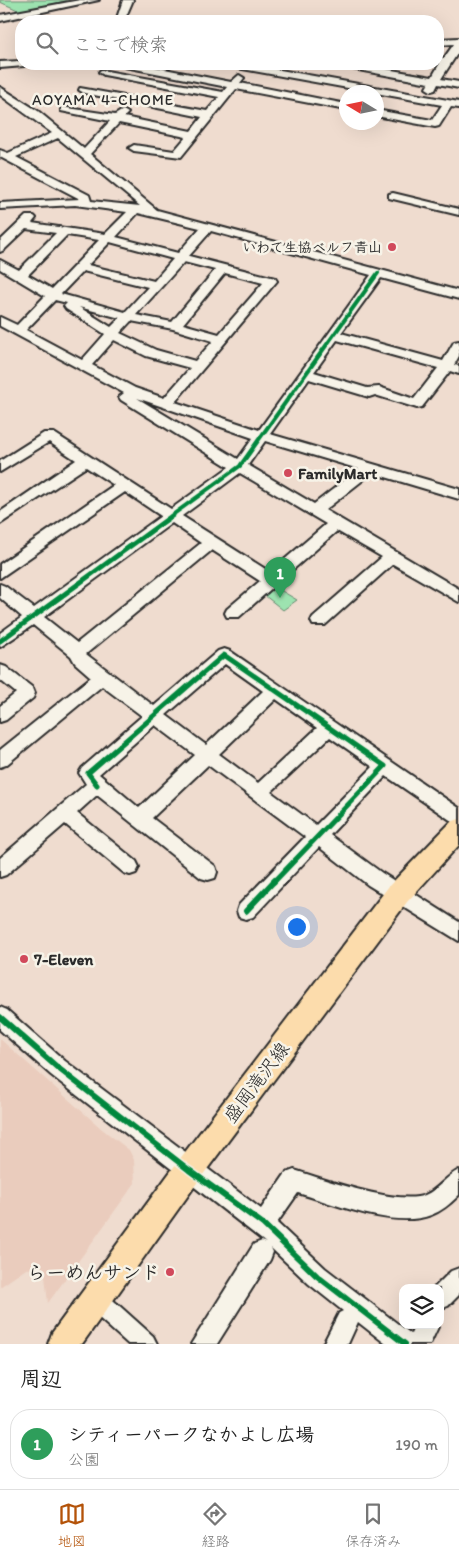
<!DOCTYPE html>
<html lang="ja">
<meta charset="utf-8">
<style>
:root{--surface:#fff;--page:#f6f6f6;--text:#222;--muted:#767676;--line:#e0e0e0;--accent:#b45309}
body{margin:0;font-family:Itim,"Klee One",sans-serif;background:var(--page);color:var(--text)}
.controls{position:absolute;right:15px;bottom:15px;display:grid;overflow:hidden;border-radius:10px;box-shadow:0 5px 20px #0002}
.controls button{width:45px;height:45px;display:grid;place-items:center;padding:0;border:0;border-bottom:1px solid var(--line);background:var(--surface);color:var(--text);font:25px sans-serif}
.compass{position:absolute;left:339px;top:85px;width:45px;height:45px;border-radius:50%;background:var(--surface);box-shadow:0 5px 20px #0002;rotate:280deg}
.you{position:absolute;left:296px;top:926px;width:18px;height:18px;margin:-12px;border:4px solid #fff;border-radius:50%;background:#1a73e8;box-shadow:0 0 0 8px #1a73e833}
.badge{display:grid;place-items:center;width:32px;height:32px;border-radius:50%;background:var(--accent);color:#fff;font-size:16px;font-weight:700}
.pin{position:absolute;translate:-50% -41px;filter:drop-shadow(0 1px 2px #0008)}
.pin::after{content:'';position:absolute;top:26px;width:18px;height:15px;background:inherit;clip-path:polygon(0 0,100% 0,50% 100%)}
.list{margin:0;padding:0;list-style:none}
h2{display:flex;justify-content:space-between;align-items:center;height:65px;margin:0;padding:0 20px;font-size:21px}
h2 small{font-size:16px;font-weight:400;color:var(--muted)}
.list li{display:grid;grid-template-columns:32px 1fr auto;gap:15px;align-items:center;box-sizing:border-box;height:70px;margin:0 10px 10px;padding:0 10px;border:1px solid var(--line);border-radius:20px}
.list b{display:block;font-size:19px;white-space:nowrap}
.list p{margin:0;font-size:16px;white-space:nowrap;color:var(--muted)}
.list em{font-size:16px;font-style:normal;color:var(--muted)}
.icon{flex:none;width:28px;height:28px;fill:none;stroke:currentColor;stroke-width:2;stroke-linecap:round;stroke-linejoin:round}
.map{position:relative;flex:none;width:459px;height:1344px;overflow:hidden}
.search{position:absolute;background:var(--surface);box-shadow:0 5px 20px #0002;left:15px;right:15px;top:15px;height:55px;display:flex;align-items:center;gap:12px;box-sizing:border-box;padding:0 18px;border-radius:20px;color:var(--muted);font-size:19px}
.sheet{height:145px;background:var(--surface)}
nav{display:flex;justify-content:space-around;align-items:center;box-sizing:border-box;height:70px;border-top:1px solid var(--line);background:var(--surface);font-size:14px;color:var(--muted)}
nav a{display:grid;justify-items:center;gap:2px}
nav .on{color:var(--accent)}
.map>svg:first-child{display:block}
.built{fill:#eaccbd}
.green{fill:#9de3b0;stroke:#64876e}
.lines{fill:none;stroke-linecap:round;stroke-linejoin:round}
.minor-casing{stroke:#2b2b2b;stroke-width:4}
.major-casing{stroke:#2b2b2b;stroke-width:4}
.minor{fill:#f7f3e8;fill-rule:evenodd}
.major{fill:#fcdcac;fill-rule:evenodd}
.cycleway-far2-casing{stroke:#f7f3e8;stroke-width:6}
.cycleway-far1-casing{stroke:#f7f3e8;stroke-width:8}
.cycleway-casing{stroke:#f7f3e8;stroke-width:9}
.cycleway-far2{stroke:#00873e;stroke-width:4}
.cycleway-far1{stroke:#00873e;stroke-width:5}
.cycleway{stroke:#00873e;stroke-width:6}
.poi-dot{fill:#d1495b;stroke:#f7f3e8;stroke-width:2}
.labels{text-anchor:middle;stroke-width:5;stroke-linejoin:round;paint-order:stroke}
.far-poi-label{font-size:14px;font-weight:bold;fill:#2b2b2b;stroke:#f7f3e8;text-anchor:end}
.far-neighbourhood-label{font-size:15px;letter-spacing:1px;fill:#2b2b2b;stroke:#f7f3e8}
.poi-label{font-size:16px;font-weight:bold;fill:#2b2b2b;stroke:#f7f3e8;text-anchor:start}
.near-street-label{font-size:19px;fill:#2b2b2b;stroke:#f7f3e8}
.near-poi-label{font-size:19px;font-weight:bold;fill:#2b2b2b;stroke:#f7f3e8;text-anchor:end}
</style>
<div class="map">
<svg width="459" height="1344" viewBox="0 0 459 1344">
<rect width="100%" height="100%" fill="#efdccf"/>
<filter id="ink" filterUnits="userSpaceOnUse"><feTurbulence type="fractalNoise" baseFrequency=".02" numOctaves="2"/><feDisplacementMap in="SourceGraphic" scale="10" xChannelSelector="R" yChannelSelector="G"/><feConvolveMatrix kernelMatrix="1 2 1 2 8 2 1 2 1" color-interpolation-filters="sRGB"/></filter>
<g filter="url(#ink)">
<polygon class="built" points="0,1039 102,1129 129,1150 134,1160 135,1183 48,1303 44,1267 26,1269 0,1287"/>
<g class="green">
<polygon points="0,0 70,0 20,11 0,2"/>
<polygon points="275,587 297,600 283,610 264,595"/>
</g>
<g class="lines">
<defs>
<g id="minor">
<polygon points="80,0 99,0 0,21 0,15"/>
<polygon points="123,0 133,0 124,21 116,21"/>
<polygon points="459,38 459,51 441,79 459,82 459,88 438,84 435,90 431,91 426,88 429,83 342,67 337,64 357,64 432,77 440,63 438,63 438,57 444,58 454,44 438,45 438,39"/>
<polygon points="21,61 21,64 26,64 24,66 0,68 0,62"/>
<path d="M 120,64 L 139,64 L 231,82 L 239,75 L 244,78 L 240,83 L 346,104 L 346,110 L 236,89 L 181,157 L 134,151 L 129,148 L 134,145 L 174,151 L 186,137 L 119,123 L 90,154 L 157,210 L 459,291 L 459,299 L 381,278 L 341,333 L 443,361 L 454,342 L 459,341 L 459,356 L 454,365 L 459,366 L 459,374 L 450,371 L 422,407 L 417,408 L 375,395 L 369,397 L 309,379 L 270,434 L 459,489 L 459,499 L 372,473 L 325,510 L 459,589 L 459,602 L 393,564 L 325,625 L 313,625 L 311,621 L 313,617 L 382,557 L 337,531 L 239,617 L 227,617 L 225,613 L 227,609 L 260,581 L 212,550 L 86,654 L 154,706 L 218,651 L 224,649 L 230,651 L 459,808 L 459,826 L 386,776 L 330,835 L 382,873 L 459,922 L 459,941 L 368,885 L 319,847 L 253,917 L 246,919 L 239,917 L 237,911 L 239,905 L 305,837 L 208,765 L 152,818 L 215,866 L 217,872 L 215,878 L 208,880 L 201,878 L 97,795 L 77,813 L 136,861 L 139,867 L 136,873 L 130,875 L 124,873 L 65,824 L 6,875 L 0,877 L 0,858 L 86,784 L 79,773 L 82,768 L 142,716 L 102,686 L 6,765 L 0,767 L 0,750 L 91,677 L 75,663 L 71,656 L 33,625 L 0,647 L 0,633 L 22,617 L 0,598 L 0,584 L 5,586 L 34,608 L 161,516 L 125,492 L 0,578 L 0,564 L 114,485 L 86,467 L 0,524 L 0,512 L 76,460 L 49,442 L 0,472 L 0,461 L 44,433 L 54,433 L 171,509 L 229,467 L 121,400 L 119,397 L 124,393 L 0,326 L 0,317 L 17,325 L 45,296 L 0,269 L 0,260 L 19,270 L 56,233 L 26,229 L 4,250 L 0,252 L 0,241 L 26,216 L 34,216 L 36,218 L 32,223 L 105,234 L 127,212 L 75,205 L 0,209 L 0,203 L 80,199 L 0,157 L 0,150 L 8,153 L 52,133 L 0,95 L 0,87 L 38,111 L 84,149 L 110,121 L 61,111 L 61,107 L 115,115 L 123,110 L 128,113 L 124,117 L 191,131 L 202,117 L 84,93 L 79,90 L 80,88 L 207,111 L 219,97 L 104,75 L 99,72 L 101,70 L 223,92 L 227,87 L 125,67 ZM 58,138 L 140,206 L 91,201 L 89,195 L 16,157 ZM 138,213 L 200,228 L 178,253 L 116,237 ZM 211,231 L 371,275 L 259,430 L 175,402 L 277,281 L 275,278 L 189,256 ZM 67,235 L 99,240 L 52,289 L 28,275 ZM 110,242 L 173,259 L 154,281 L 88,265 ZM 184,262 L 215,270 L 172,322 L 136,315 ZM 83,271 L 148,287 L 125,312 L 61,294 ZM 225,273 L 263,283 L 219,334 L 183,324 ZM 55,300 L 67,303 L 64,306 L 66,309 L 105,334 L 82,360 L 26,330 ZM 79,307 L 120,318 L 111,327 ZM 131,321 L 173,329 L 213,341 L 195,361 L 156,350 L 120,333 ZM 114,340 L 146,356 L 190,368 L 164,398 L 135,388 L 92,365 ZM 337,340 L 438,368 L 414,399 L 379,387 L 367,388 L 314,372 ZM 137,398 L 253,438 L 238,459 ZM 265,441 L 359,469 L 314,504 L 248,465 ZM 240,473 L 326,524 L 270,572 L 182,516 ZM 172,523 L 201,543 L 77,643 L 44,617 ZM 225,664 L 263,691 L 206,745 L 166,715 ZM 276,699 L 317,728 L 258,783 L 219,754 ZM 155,725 L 195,755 L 139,808 L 99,774 ZM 330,737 L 373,767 L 316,825 L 271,792 Z"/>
<polygon points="226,64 246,64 459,102 459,108 451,107 439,126 435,127 376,116 376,110 432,120 442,105 231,67"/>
<polygon points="393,193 459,209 459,215 389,198 389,194"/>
<polygon points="0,665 6,667 33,688 35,693 33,698 6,720 0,722 0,706 16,693 0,680"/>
<path d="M 0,1007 L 7,1010 L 65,1061 L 261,1209 L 286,1173 L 294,1170 C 323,1179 398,1206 425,1195 C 438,1190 446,1176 459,1170 L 459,1195 C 450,1204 442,1211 431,1215 C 394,1229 335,1204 298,1193 L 277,1223 L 325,1268 L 411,1334 L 415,1325 L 439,1325 L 430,1344 L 386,1344 L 358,1322 L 348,1344 L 323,1344 L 339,1313 L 343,1311 L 309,1284 L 271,1248 L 273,1252 L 270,1260 L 217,1344 L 191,1344 L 254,1244 L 262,1241 L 266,1243 L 51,1075 L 0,1030 Z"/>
<polygon points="459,1268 459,1295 448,1306 440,1309 440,1288 434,1288 451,1271"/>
<polygon points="96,1289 104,1292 153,1336 157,1344 128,1344 88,1308 85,1300 88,1292"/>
</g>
<polygon id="major" points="459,819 459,845 407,902 199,1180 82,1344 48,1344 52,1333 179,1160 389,886 451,822"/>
</defs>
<use href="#minor" class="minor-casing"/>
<use href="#major" class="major-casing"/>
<use href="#minor" class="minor"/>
<use href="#major" class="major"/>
<defs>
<polyline id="cycleway-far2" points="171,516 240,466 378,273"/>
<g id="cycleway-far1">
<polyline points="0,641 173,515"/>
<polyline points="97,785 88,773 224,655 385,766 274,882"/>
</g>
<g id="cycleway">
<polyline points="246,911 275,880"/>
<polyline points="0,1017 58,1068 189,1170 263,1224 317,1276 405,1344"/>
</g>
</defs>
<use href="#cycleway-far2" class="cycleway-far2-casing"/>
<use href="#cycleway-far1" class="cycleway-far1-casing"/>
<use href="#cycleway" class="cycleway-casing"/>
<use href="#cycleway-far2" class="cycleway-far2"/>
<use href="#cycleway-far1" class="cycleway-far1"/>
<use href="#cycleway" class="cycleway"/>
</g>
</g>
<g class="poi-dot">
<circle cx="392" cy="247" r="5"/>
<circle cx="288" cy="473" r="5"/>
<circle cx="24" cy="959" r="5"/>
<circle cx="170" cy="1272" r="5"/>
</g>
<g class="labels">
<g class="far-poi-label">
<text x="382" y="252">いわて生協ベルフ青山</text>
</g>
<g class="far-neighbourhood-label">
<text x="103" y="105">AOYAMA 4-CHOME</text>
</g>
<g class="poi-label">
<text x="298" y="479">FamilyMart</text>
<text x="34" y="965">7-Eleven</text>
</g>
<g class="near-street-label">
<text transform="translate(256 1082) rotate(-53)" y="7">盛岡滝沢線</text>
</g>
<g class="near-poi-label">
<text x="160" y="1279">らーめんサンド</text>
</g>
</g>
</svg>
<div class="controls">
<button><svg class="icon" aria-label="layers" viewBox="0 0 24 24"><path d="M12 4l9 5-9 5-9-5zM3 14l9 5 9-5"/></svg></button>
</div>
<svg class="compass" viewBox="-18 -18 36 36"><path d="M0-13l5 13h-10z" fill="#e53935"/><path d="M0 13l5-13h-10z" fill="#767676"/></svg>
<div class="you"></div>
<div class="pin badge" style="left:280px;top:598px;background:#2e9e5b">1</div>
<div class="search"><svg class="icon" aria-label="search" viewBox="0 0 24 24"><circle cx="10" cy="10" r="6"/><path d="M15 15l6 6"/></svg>ここで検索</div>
</div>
<section class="sheet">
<h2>周辺<small></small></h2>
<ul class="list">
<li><span class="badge" style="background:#2e9e5b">1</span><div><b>シティーパークなかよし広場</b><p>公園</p></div><em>190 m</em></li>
</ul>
</section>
<nav>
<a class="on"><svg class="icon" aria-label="map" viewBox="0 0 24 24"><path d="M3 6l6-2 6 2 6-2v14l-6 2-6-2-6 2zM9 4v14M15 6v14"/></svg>地図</a>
<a><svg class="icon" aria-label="directions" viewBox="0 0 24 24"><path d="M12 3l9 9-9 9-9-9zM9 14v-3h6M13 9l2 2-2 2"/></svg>経路</a>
<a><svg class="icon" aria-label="saved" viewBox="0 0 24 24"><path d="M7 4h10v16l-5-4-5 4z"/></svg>保存済み</a>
</nav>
